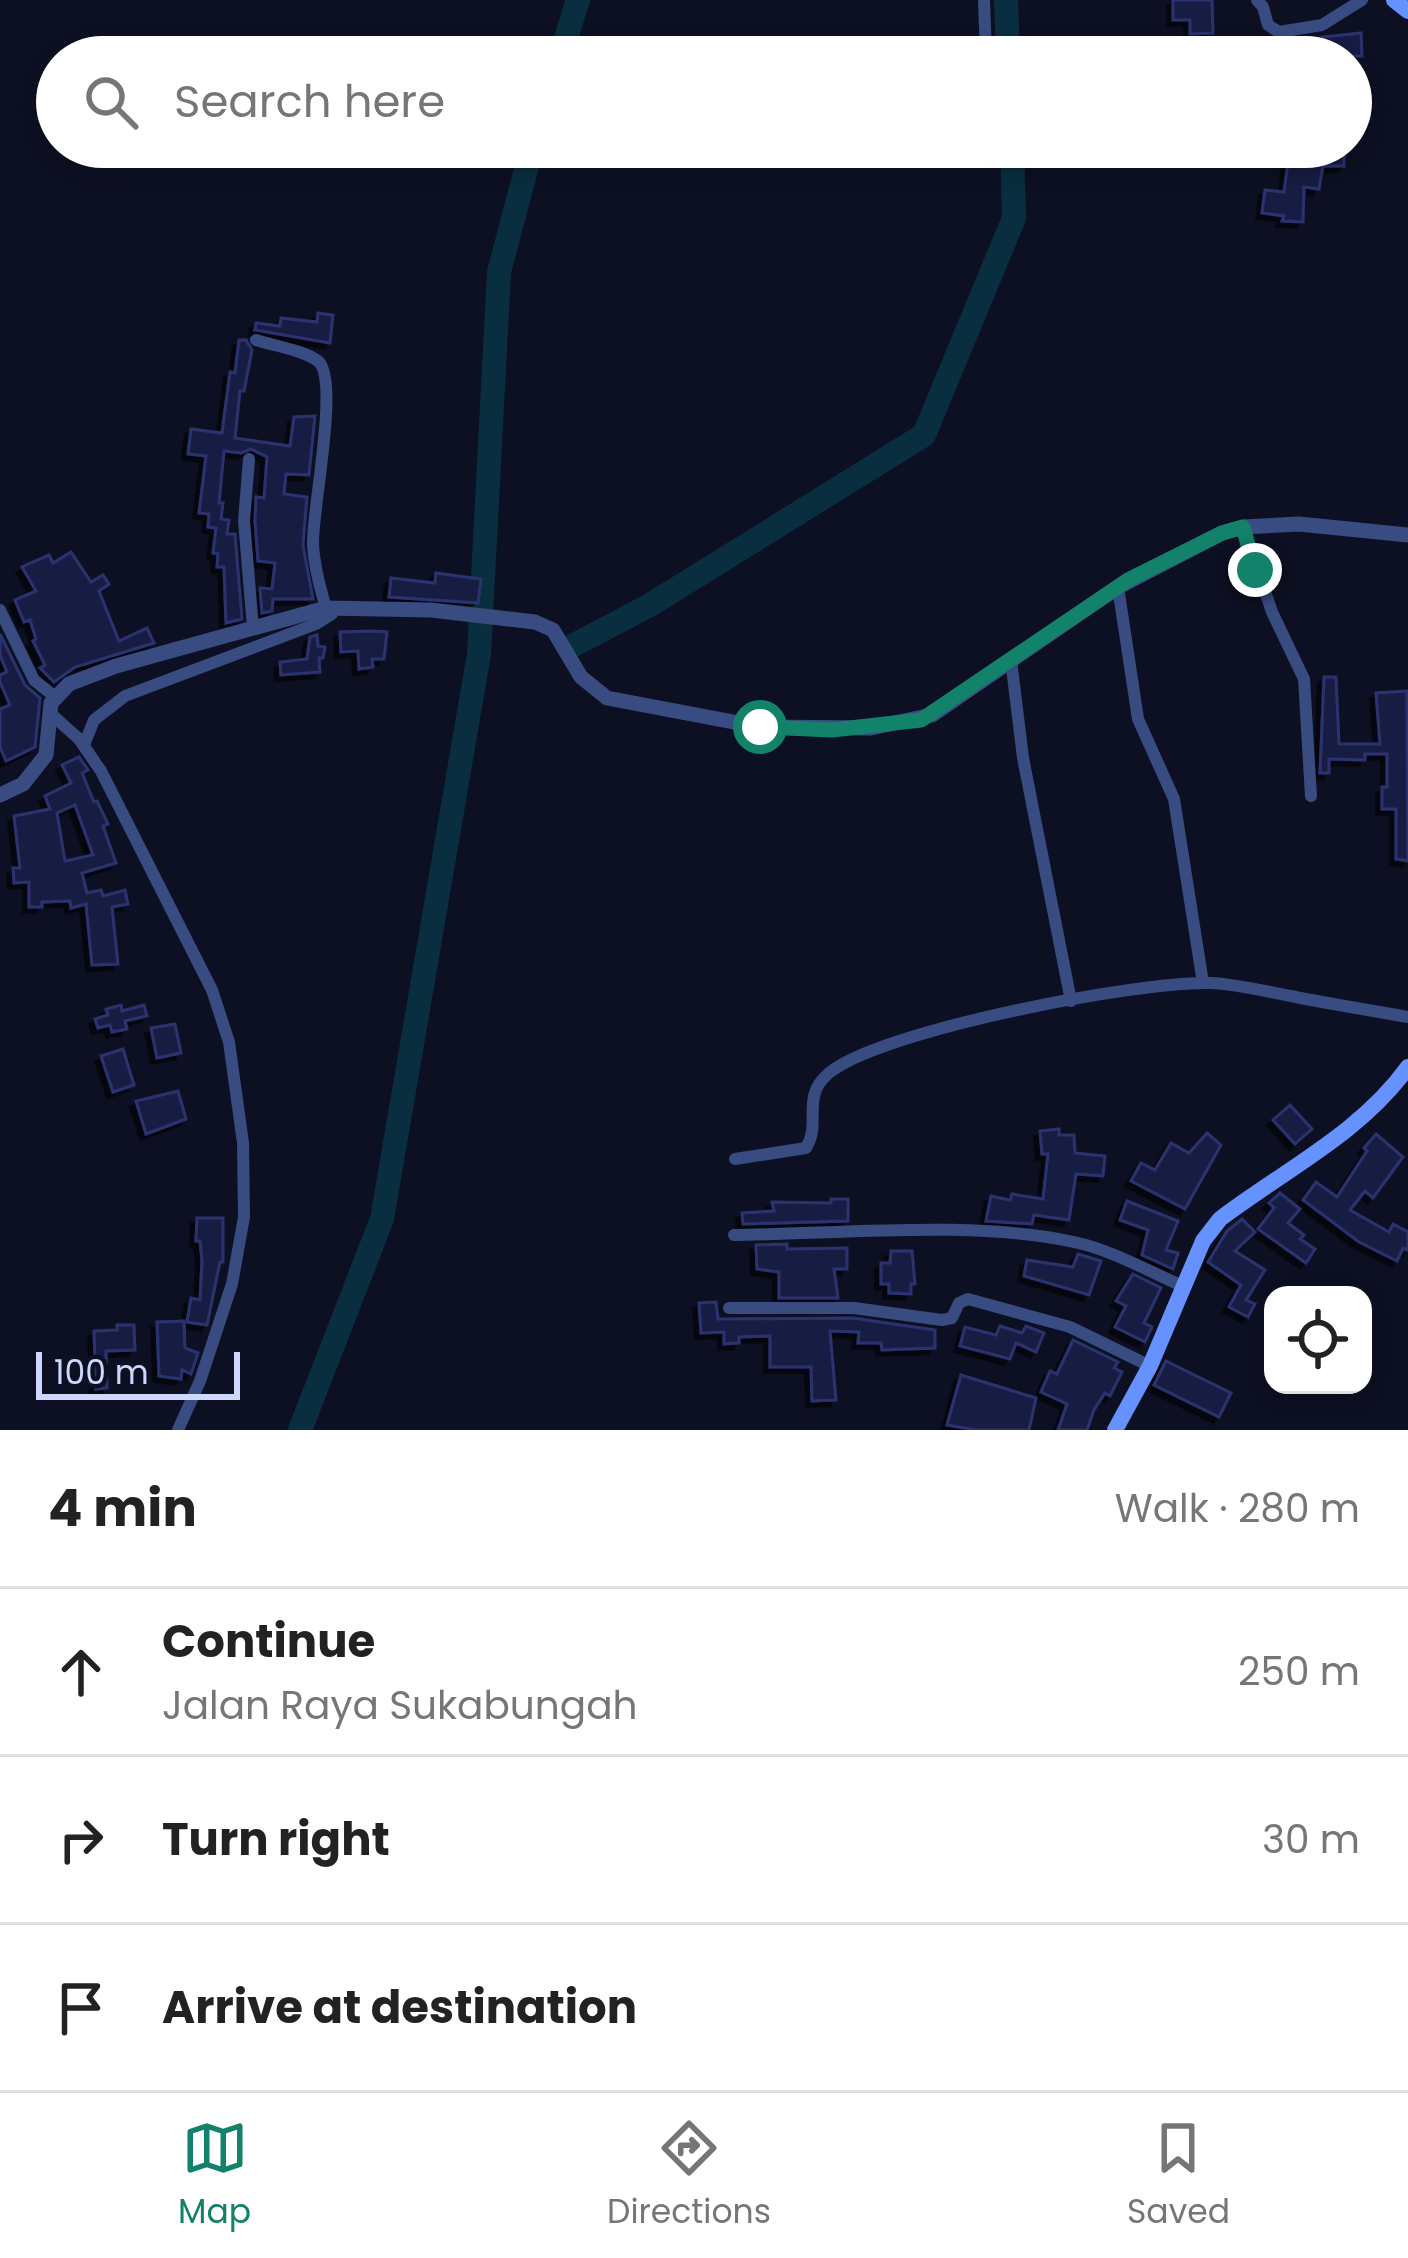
<!DOCTYPE html>
<meta charset="utf-8">
<style>
:root{--surface:#fff;--page:#f2f2f2;--text:#222;--muted:#767676;--line:#e0e0e0;--accent:#13826a}
body{margin:0;font-family:Poppins,sans-serif;background:var(--page);color:var(--text)}
.controls{position:absolute;right:36px;bottom:36px;display:grid;overflow:hidden;border-radius:24px;box-shadow:0 6px 18px #0003}
.controls button{width:108px;height:108px;display:grid;place-items:center;padding:0;border:0;border-bottom:3px solid var(--line);background:var(--surface);color:var(--text);font:60px sans-serif}
.scale{position:absolute;left:36px;bottom:30px;width:204px;box-sizing:border-box;padding-left:12px;border:6px solid #ced8ff;border-top:0;font-size:33px;line-height:42px;white-space:nowrap;color:#ced8ff;-webkit-text-stroke:9px #0d1022;paint-order:stroke}
.stop{position:absolute;width:36px;height:36px;margin:-27px;border:9px solid #13826a;border-radius:50%;background:#fff}
.stop.end{background:#13826a;border-color:#fff;box-shadow:0 3px 12px #0008}
.list{margin:0;padding:0;list-style:none}
h2{display:flex;justify-content:space-between;align-items:center;height:156px;margin:0;padding:0 48px;font-size:51px}
h2 small{font-size:39px;font-weight:400;color:var(--muted)}
.list li{display:grid;grid-template-columns:78px 1fr auto;gap:36px;align-items:center;box-sizing:border-box;height:168px;padding:0 48px;border-top:3px solid var(--line)}
.list b{display:block;font-size:45px;white-space:nowrap}
.list p{margin:0;font-size:39px;white-space:nowrap;color:var(--muted)}
.list em{font-size:39px;font-style:normal;color:var(--muted)}
.icon{flex:none;width:66px;height:66px;fill:none;stroke:currentColor;stroke-width:2;stroke-linecap:round;stroke-linejoin:round}
.map{position:relative;flex:none;width:1408px;height:1430px;overflow:hidden}
.search{position:absolute;background:var(--surface);box-shadow:0 6px 18px #0003;left:36px;right:36px;top:36px;height:132px;display:flex;align-items:center;gap:30px;box-sizing:border-box;padding:0 42px;border-radius:66px;color:var(--muted);font-size:45px}
.sheet{height:660px;background:var(--surface)}
nav{display:flex;justify-content:space-around;align-items:center;box-sizing:border-box;height:168px;border-top:3px solid var(--line);background:var(--surface);font-size:33px;color:var(--muted)}
nav a{display:grid;justify-items:center;gap:6px}
nav .on{color:var(--accent)}
.map>svg:first-child{display:block}
.lines{fill:none;stroke-linecap:round;stroke-linejoin:round}
.river{stroke:#092e3f;stroke-width:24}
.building{fill:#191e43;stroke:#2c336f;stroke-width:3;fill-rule:evenodd;filter:url(#shadow)}
.minor{stroke:#384c81;stroke-width:12}
.tertiary{stroke:#384c81;stroke-width:15}
.secondary{stroke:#6592ff;stroke-width:16}
.route{stroke:#13826a;stroke-width:15}
</style>
<div class="map">
<svg width="1408" height="1430" viewBox="0 0 1408 1430">
<defs>
<filter id="shadow"><feDropShadow dx="-5.5" dy="5.5" stdDeviation="0" flood-color="#0009"/></filter>
</defs>
<rect width="100%" height="100%" fill="#0d1022"/>
<g class="lines">
<g class="river">
<polyline points="1006,0 1008,57"/>
<polyline points="560,57 578,0"/>
<polyline points="574,645 650,605 924,435 1014,218 1012,147"/>
<polyline points="300,1430 382,1219 479,654 499,272 532,147"/>
</g>
</g>
<g class="building">
<polygon points="1173,0 1212,0 1213,33 1190,34 1190,20 1173,20"/>
<polygon points="1361,33 1362,56 1321,56 1322,37"/>
<polygon points="1304,147 1344,147 1344,166 1323,166 1319,189 1304,187 1303,222 1282,221 1284,216 1262,213 1265,190 1284,192 1288,162 1304,164"/>
<polygon points="318,313 333,315 330,343 255,330 256,323 280,326 281,318 317,322"/>
<polygon points="239,340 246,340 252,350 244,391 240,391 235,438 290,446 294,417 315,416 309,475 286,474 284,494 307,497 303,545 313,599 273,599 272,611 262,613 260,588 272,589 275,563 258,561 255,521 256,497 264,498 267,457 251,449 241,453 224,451 219,503 223,503 221,519 229,520 227,534 235,534 242,619 226,623 224,567 217,567 218,554 213,553 216,528 208,527 209,514 199,513 206,456 188,454 191,429 222,433 230,372 235,373"/>
<polygon points="71,552 91,582 103,575 109,584 99,591 119,641 147,628 154,643 75,667 54,682 40,668 45,665 33,641 36,639 30,620 24,622 15,600 36,591 22,567 49,555 53,563"/>
<polygon points="436,573 481,579 478,603 389,597 391,578 435,583"/>
<polygon points="372,631 387,632 384,659 372,659 373,667 359,669 358,651 341,652 340,632"/>
<polygon points="0,634 25,685 40,698 35,747 6,761 0,747 0,709 10,705 0,682 0,675 7,672 0,655"/>
<polygon points="317,635 318,646 325,647 323,658 319,658 320,672 281,675 280,662 307,659 310,637"/>
<polygon points="1324,677 1336,677 1339,744 1380,744 1376,693 1407,691 1408,861 1396,859 1396,809 1382,809 1382,787 1387,787 1387,754 1365,754 1365,760 1329,759 1329,773 1320,773"/>
<path d="M 79,757 L 88,770 L 82,773 L 94,802 L 97,801 L 108,824 L 103,826 L 116,863 L 82,873 L 87,893 L 101,890 L 103,896 L 125,890 L 128,904 L 112,907 L 118,964 L 92,965 L 86,904 L 71,908 L 70,901 L 42,902 L 42,907 L 29,907 L 29,882 L 14,883 L 13,868 L 20,868 L 14,816 L 50,809 L 45,796 L 71,783 L 62,765 ZM 75,805 L 93,855 L 65,861 L 57,813 Z"/>
<polygon points="121,1005 122,1011 144,1005 147,1016 125,1021 127,1029 112,1032 110,1025 98,1028 95,1019 108,1015 106,1009"/>
<polygon points="175,1024 181,1053 157,1058 151,1028"/>
<polygon points="123,1049 134,1085 113,1092 101,1056"/>
<polygon points="178,1091 186,1119 146,1134 136,1101"/>
<polygon points="1290,1105 1312,1129 1295,1144 1273,1120"/>
<polygon points="1059,1129 1059,1135 1074,1135 1075,1153 1105,1156 1103,1176 1076,1174 1069,1220 1034,1215 1032,1224 986,1221 991,1196 1010,1200 1012,1194 1043,1199 1048,1154 1042,1154 1040,1131"/>
<polygon points="1207,1133 1221,1145 1185,1209 1131,1181 1141,1163 1155,1170 1171,1143 1189,1153"/>
<polygon points="1376,1134 1403,1157 1373,1198 1365,1191 1350,1210 1389,1232 1393,1224 1408,1232 1408,1250 1403,1248 1397,1261 1359,1242 1303,1200 1316,1182 1337,1197 1367,1151 1364,1148"/>
<polygon points="1280,1193 1300,1209 1288,1223 1304,1235 1300,1239 1315,1249 1306,1263 1258,1229 1274,1208 1269,1203"/>
<polygon points="831,1199 848,1199 848,1221 743,1224 742,1213 774,1211 772,1202 831,1203"/>
<polygon points="1127,1201 1178,1221 1166,1250 1178,1253 1173,1269 1142,1255 1148,1230 1120,1220"/>
<polygon points="197,1218 223,1218 223,1262 220,1262 207,1325 187,1322 191,1298 200,1300 202,1261 200,1241 196,1241"/>
<polygon points="1242,1219 1255,1232 1235,1251 1265,1270 1246,1300 1255,1304 1248,1317 1229,1307 1241,1285 1208,1262 1227,1231"/>
<polygon points="787,1244 787,1249 847,1248 847,1269 834,1269 838,1298 779,1298 779,1272 757,1269 756,1245"/>
<polygon points="891,1251 912,1251 915,1284 911,1284 911,1294 889,1293 889,1284 881,1284 881,1263 890,1263"/>
<polygon points="1078,1254 1101,1261 1089,1295 1024,1276 1027,1260 1073,1267"/>
<polygon points="1133,1274 1161,1288 1144,1323 1152,1327 1145,1342 1115,1327 1126,1306 1116,1301"/>
<polygon points="716,1302 718,1319 853,1318 935,1330 935,1348 882,1350 881,1343 858,1343 859,1332 830,1331 836,1400 812,1401 811,1367 770,1367 770,1336 739,1337 739,1343 724,1344 724,1332 701,1333 699,1303"/>
<polygon points="184,1321 185,1348 198,1353 191,1374 182,1370 181,1379 159,1376 157,1322"/>
<polygon points="117,1325 134,1325 135,1350 106,1351 107,1388 96,1389 94,1331 117,1330"/>
<polygon points="1000,1326 1022,1333 1026,1326 1044,1333 1036,1352 1016,1343 1010,1359 960,1346 965,1327 996,1335"/>
<polygon points="1073,1340 1118,1362 1114,1368 1122,1372 1110,1396 1105,1393 1094,1410 1087,1430 1058,1430 1067,1404 1041,1392 1050,1371 1057,1374"/>
<polygon points="1166,1361 1231,1393 1219,1417 1154,1385"/>
<polygon points="961,1375 1036,1398 1029,1430 976,1430 947,1425"/>
</g>
<g class="lines">
<g class="minor">
<polyline points="984,0 986,57"/>
<polyline points="1257,0 1263,7 1268,25 1279,32 1322,25 1362,0"/>
<path d="M 256,340 C 274,346 303,350 318,361 C 340,379 312,510 313,544 C 314,566 320,588 326,608"/>
<polyline points="249,459 244,521 253,628"/>
<polyline points="1243,527 1272,612 1304,679 1311,796"/>
<polyline points="1118,587 1138,719 1174,799 1203,983"/>
<polyline points="0,610 34,680 54,696"/>
<polyline points="1011,660 1023,758 1071,1001"/>
<polyline points="50,713 79,739 101,771 212,990 229,1042 243,1143 244,1217 232,1284 200,1381 178,1430"/>
<polyline points="84,745 94,720 125,696 316,624 332,614 333,608"/>
<path d="M 735,1159 L 806,1148 C 822,1123 800,1097 829,1073 C 881,1030 1139,981 1210,983 C 1236,984 1264,991 1291,996 C 1330,1004 1369,1010 1408,1017"/>
<path d="M 734,1235 C 837,1234 976,1220 1074,1242 C 1112,1250 1150,1272 1185,1287"/>
<polyline points="729,1308 854,1308 942,1320 952,1318 959,1303 968,1299 1070,1327 1150,1366"/>
</g>
<polyline class="tertiary" points="0,795 23,784 46,755 51,703 69,684 116,666 326,608 431,610 535,622 553,630 581,677 607,698 760,727 871,728 932,715 1118,587 1222,533 1243,527 1299,524 1408,535"/>
<g class="secondary">
<polyline points="1394,0 1408,11"/>
<path d="M 1115,1430 L 1150,1366 L 1203,1241 L 1220,1219 C 1283,1171 1361,1133 1408,1067"/>
</g>
</g>
<g class="lines">
<polyline class="route" points="760,727 832,730 921,720 1128,580 1222,533 1243,527 1255,570"/>
</g>
</svg>
<div class="controls">
<button><svg class="icon" aria-label="locate" viewBox="0 0 24 24"><circle cx="12" cy="12" r="6"/><path d="M12 2v4M12 18v4M2 12h4M18 12h4"/></svg></button>
</div>
<div class="scale">100 m</div>
<div class="stop" style="left:760px;top:727px"></div>
<div class="stop end" style="left:1255px;top:570px"></div>
<div class="search"><svg class="icon" aria-label="search" viewBox="0 0 24 24"><circle cx="10" cy="10" r="6"/><path d="M15 15l6 6"/></svg>Search here</div>
</div>
<section class="sheet">
<h2>4 min<small>Walk · 280 m</small></h2>
<ul class="list">
<li><svg class="icon" aria-label="ahead" viewBox="0 0 24 24"><path d="M12 20V5M6 11l6-6 6 6"/></svg><div><b>Continue</b><p>Jalan Raya Sukabungah</p></div><em>250 m</em></li>
<li><svg class="icon" aria-label="right" viewBox="0 0 24 24"><path d="M7 20v-9h11M14 6l5 5-5 5"/></svg><div><b>Turn right</b></div><em>30 m</em></li>
<li><svg class="icon" aria-label="arrive" viewBox="0 0 24 24"><path d="M6 21V4h12l-3 4 3 4H6"/></svg><div><b>Arrive at destination</b></div></li>
</ul>
</section>
<nav>
<a class="on"><svg class="icon" aria-label="map" viewBox="0 0 24 24"><path d="M3 6l6-2 6 2 6-2v14l-6 2-6-2-6 2zM9 4v14M15 6v14"/></svg>Map</a>
<a><svg class="icon" aria-label="directions" viewBox="0 0 24 24"><path d="M12 3l9 9-9 9-9-9zM9 14v-3h6M13 9l2 2-2 2"/></svg>Directions</a>
<a><svg class="icon" aria-label="saved" viewBox="0 0 24 24"><path d="M7 4h10v16l-5-4-5 4z"/></svg>Saved</a>
</nav>
